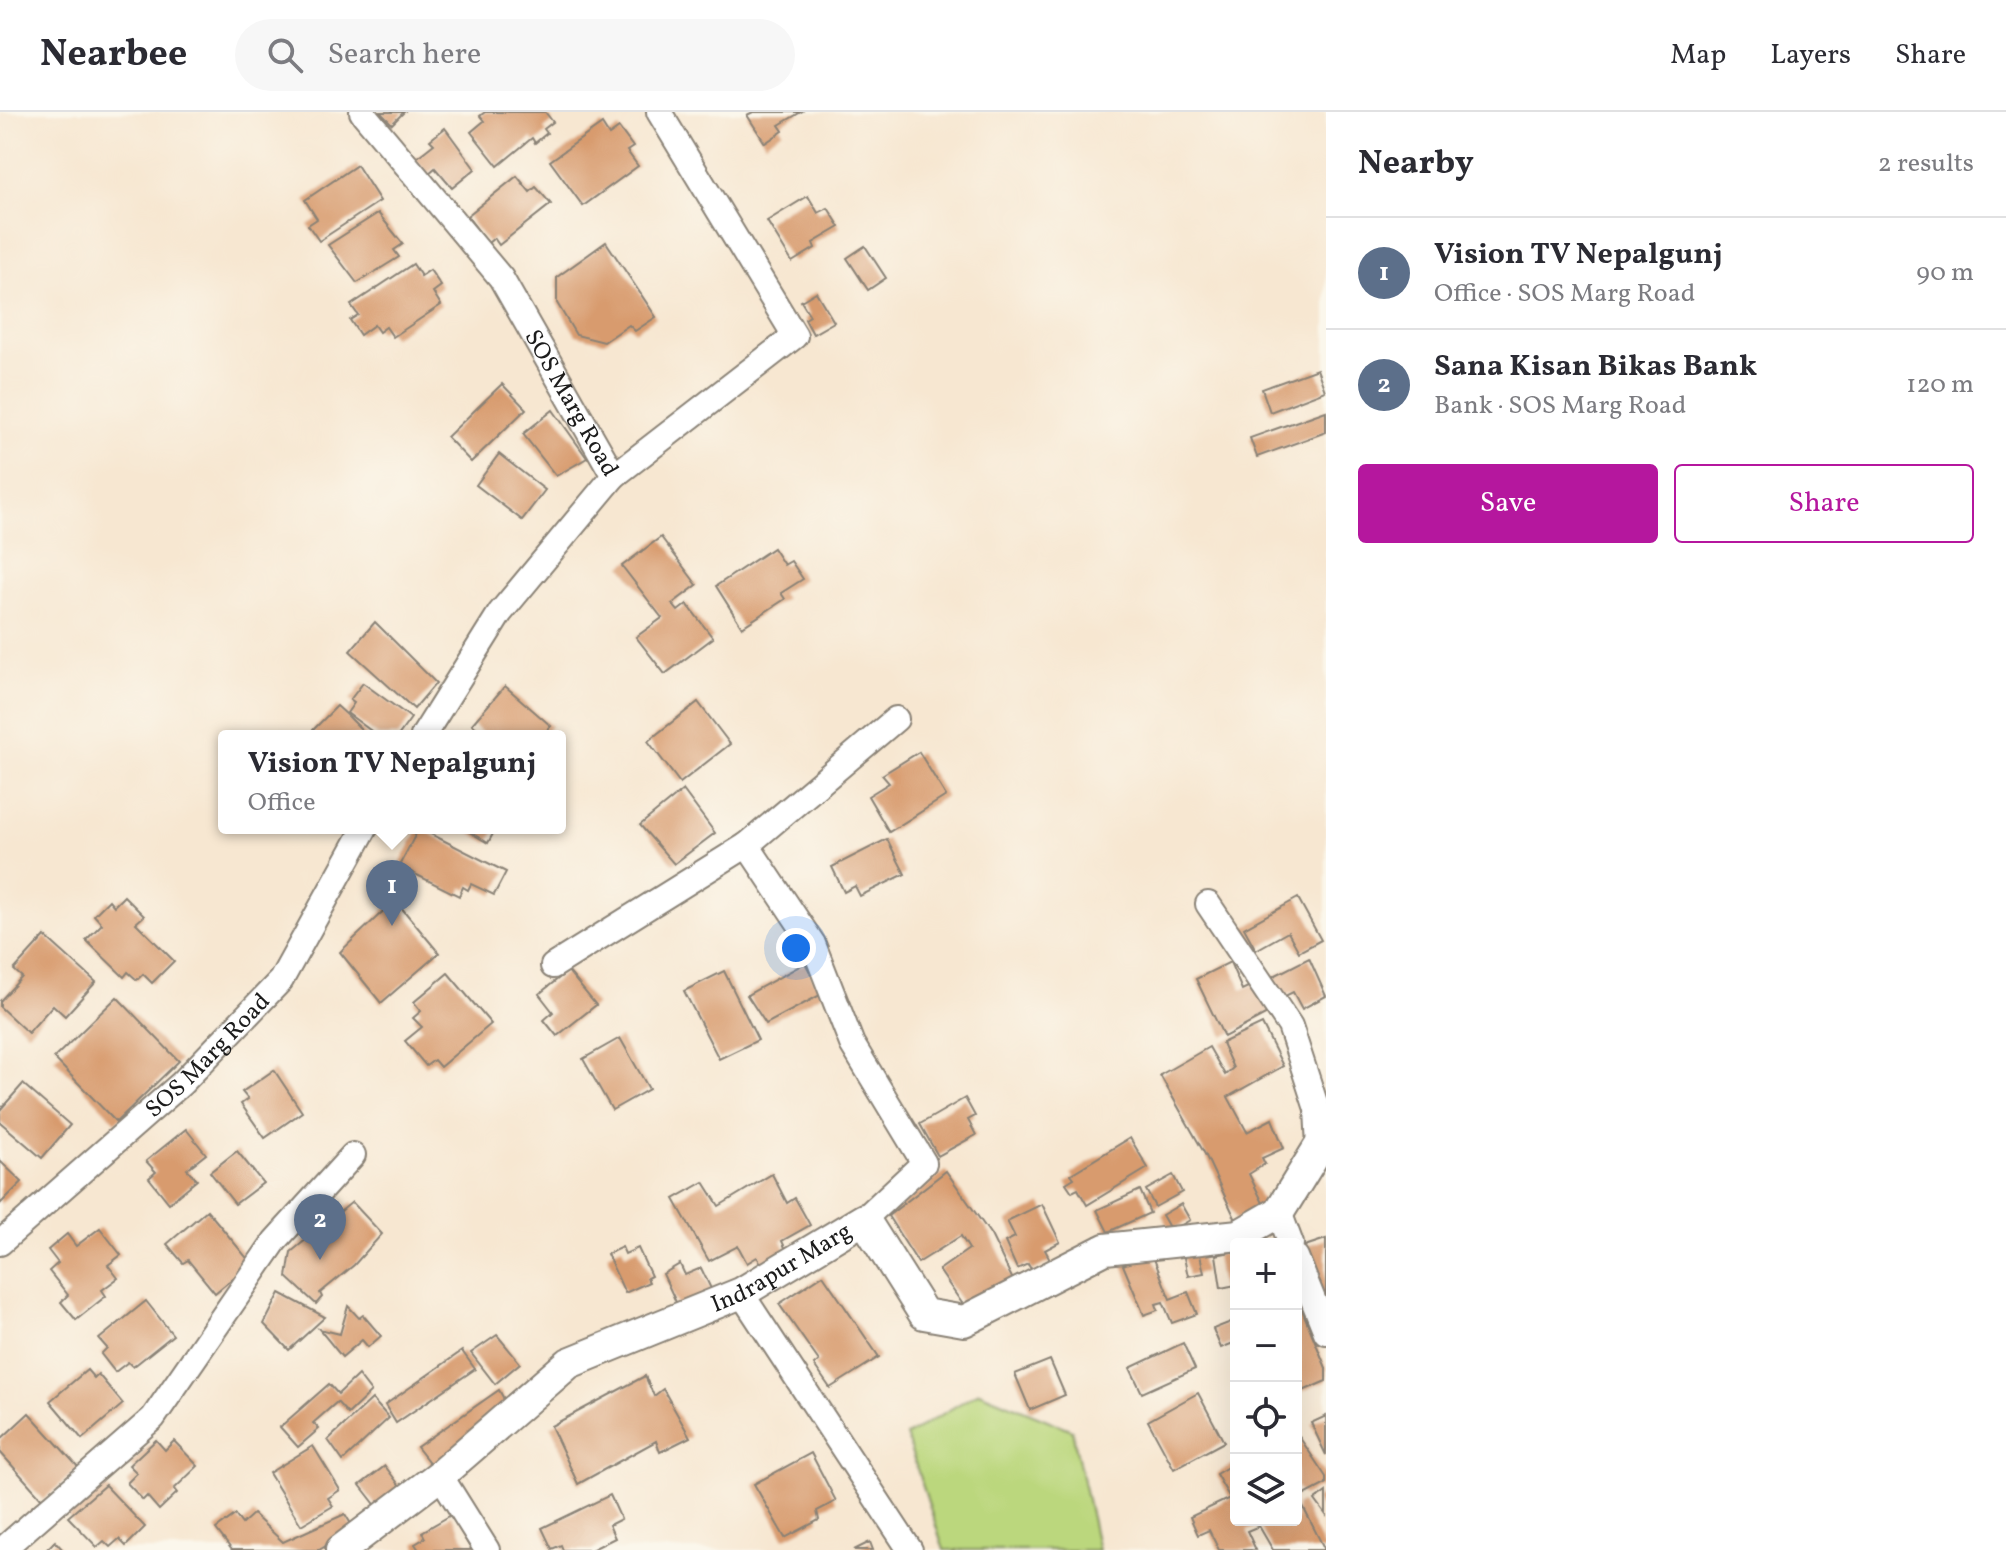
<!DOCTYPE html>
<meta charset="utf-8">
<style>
:root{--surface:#fff;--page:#f7f7f7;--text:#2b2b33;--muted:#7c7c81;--line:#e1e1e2;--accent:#b5179e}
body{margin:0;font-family:Vollkorn,serif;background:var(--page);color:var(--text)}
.controls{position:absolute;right:24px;bottom:24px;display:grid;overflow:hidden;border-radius:8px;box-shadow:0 8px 32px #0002}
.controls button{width:72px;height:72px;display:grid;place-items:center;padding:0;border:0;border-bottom:2px solid var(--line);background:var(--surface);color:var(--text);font:40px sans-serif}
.you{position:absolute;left:796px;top:836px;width:28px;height:28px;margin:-20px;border:6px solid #fff;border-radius:50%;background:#1a73e8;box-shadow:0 0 0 12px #1a73e833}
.badge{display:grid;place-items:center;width:52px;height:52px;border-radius:50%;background:var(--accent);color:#fff;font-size:26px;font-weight:700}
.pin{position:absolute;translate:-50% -66px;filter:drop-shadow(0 2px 4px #0008)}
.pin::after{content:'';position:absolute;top:42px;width:28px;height:24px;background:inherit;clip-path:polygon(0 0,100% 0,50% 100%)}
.popup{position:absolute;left:218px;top:618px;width:348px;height:104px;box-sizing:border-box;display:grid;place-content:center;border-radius:8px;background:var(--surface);filter:drop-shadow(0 2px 6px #0005);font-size:26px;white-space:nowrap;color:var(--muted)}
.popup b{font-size:30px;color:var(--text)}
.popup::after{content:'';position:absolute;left:50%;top:100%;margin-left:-16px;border:16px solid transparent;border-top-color:var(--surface)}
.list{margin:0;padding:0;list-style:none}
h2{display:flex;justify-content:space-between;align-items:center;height:104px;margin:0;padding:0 32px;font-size:34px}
h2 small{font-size:26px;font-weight:400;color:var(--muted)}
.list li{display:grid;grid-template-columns:52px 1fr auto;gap:24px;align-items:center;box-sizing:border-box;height:112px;padding:0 32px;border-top:2px solid var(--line)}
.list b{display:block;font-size:30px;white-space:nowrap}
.list p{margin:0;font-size:26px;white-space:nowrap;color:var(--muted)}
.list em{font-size:26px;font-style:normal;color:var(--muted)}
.actions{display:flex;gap:16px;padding:24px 32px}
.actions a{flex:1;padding:18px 0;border:2px solid var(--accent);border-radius:8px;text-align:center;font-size:28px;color:var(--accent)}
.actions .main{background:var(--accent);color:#fff}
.icon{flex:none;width:44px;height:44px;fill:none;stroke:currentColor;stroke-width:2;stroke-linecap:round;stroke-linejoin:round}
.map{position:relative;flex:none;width:1326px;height:1438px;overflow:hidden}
header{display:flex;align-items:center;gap:48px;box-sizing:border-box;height:112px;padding:0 40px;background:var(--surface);border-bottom:2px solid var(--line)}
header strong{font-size:38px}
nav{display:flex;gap:44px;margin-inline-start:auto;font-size:28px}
.search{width:560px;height:72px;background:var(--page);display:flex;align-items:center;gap:20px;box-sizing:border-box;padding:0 28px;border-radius:44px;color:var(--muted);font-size:30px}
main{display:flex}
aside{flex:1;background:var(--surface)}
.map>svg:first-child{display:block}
.green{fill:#bbd77d;stroke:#6c7a4c;stroke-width:2}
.building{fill:#d89b6e}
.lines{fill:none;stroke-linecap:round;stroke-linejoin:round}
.minor-casing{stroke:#8a8276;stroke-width:28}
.tertiary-casing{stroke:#8a8276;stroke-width:34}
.minor{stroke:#fff;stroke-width:24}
.tertiary{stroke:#fff;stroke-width:30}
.labels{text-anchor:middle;stroke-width:8;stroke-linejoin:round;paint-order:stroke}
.street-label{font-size:24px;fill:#1c1c1c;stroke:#fbf7ec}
</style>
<header>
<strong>Nearbee</strong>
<div class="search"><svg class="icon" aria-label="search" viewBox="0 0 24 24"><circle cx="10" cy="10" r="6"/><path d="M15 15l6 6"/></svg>Search here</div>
<nav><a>Map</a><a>Layers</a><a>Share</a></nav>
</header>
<main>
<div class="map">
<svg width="1326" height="1438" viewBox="0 0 1326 1438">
<rect width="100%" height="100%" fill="#fbf7ec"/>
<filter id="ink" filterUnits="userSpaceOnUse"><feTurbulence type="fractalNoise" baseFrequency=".0125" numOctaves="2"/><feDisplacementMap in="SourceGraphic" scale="16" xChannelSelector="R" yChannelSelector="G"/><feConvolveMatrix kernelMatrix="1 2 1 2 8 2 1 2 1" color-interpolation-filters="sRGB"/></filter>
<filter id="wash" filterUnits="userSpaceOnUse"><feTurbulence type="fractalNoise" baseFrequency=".006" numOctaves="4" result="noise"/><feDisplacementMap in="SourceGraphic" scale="32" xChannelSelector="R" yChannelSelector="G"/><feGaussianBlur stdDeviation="1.8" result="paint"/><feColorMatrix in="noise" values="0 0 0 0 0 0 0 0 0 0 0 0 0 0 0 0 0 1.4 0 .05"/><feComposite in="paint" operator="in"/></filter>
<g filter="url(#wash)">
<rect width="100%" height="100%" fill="#f7e7d1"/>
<polygon class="green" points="979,1280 1072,1318 1098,1438 944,1438 906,1324"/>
<g id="blocks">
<g class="building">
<polygon points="380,0 404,0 392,12"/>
<polygon points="485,0 545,0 553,10 544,17 547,21 535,31 532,26 498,54 471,20 484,9 480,4"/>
<polygon points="753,0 801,0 779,13 783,19 765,31 747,3"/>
<polygon points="602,12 609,23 619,16 633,35 627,39 638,54 583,94 550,49"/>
<polygon points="445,16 475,57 452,76 435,56 428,62 415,47 434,32 430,28"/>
<polygon points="357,53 380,89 319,129 308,113 317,107 305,88"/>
<polygon points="517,64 530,80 536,75 551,92 499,133 494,126 488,131 467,104"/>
<polygon points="808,84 818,101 828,96 840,115 813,131 815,136 792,150 767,109"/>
<polygon points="378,101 403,132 394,138 399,145 357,171 328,133"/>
<polygon points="606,130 656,205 635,219 629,213 604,230 576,223 557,191 557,165"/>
<polygon points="865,134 886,166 868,178 847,146"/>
<polygon points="413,152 421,164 430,158 441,174 433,180 441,193 393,225 386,215 379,220 374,213 360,223 350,208 358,203 351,193"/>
<polygon points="816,180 834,210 813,222 805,207 810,204 801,189"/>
<polygon points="1317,257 1325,279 1270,300 1262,277"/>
<polygon points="502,272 526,297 471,350 447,325"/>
<polygon points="553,298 587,346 556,364 523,322"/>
<polygon points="1326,299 1326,320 1257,345 1250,326"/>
<polygon points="499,342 545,378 522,408 476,373"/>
<polygon points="661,425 697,473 672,492 678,499 687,492 713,526 665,562 636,525 662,506 622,454"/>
<polygon points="773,436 784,453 791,449 803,467 781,481 785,487 742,515 716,474"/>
<polygon points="375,510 436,571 414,597 350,539"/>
<polygon points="363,571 411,606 398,624 378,624 347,601 354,591 350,588"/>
<polygon points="505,574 551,614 542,624 486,624 472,612"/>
<polygon points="698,590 730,632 680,671 648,629"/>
<polygon points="337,594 347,603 368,624 317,624 312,619"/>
<polygon points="919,640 946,684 889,720 868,684 889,671 882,663"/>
<polygon points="683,678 715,721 674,752 640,713"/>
<polygon points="419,716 506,760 494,783 471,772 468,778 463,775 459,784 399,754"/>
<polygon points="463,716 496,716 488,731"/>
<polygon points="887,727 905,762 860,784 855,774 844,780 832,755"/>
<polygon points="124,784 144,804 136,811 174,849 152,871 143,862 137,868 128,860 124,865 86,828 102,812 94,803 109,788 114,794"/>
<polygon points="1298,786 1321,828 1299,840 1288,820 1256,838 1244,816"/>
<polygon points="395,788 439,841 381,891 340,840"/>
<polygon points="45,824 96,870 65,904 53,893 28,921 0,895 0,889 22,865 14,858"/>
<polygon points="1309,846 1326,884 1302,897 1293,880 1281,886 1270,866"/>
<polygon points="1230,850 1242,878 1256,871 1271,900 1224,925 1196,867"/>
<polygon points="805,851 822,882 766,912 747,883"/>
<polygon points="568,859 596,893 557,924 544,908 553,900 539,882"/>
<polygon points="724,859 758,928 719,947 684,879"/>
<polygon points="448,861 491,912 440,955 434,948 426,954 405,929 422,915 413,906 421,899 414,890"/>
<polygon points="117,885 179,949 116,1010 54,946"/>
<polygon points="1262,912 1283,954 1228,985 1247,1020 1272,1007 1284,1036 1262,1046 1265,1052 1249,1062 1264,1093 1236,1108 1206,1044 1160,963 1209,935 1225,963 1233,956 1222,931"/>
<polygon points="620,926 649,977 612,998 583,947"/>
<polygon points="274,958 302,1000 265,1026 241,992 248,987 242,980"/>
<polygon points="23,972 70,1013 42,1046 0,1010 0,998"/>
<polygon points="965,986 975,1004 968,1008 976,1023 938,1044 920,1012"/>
<polygon points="186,1017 206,1042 187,1057 197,1068 169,1091 149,1066 156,1060 146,1049"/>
<polygon points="1130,1026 1148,1056 1087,1093 1078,1077 1072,1080 1066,1071 1074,1066 1071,1062"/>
<polygon points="237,1039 263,1071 235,1092 210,1060"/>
<polygon points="0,1049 22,1070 0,1092"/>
<polygon points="946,1059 991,1123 1013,1168 964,1194 939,1158 969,1137 961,1124 918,1151 888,1104"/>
<polygon points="772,1062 787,1091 795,1086 810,1113 782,1129 788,1142 763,1154 757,1145 747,1151 738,1134 709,1149 674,1087 704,1070 719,1094"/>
<polygon points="1173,1063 1182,1080 1155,1095 1146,1078"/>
<polygon points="1140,1078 1150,1101 1108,1120 1097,1098"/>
<polygon points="352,1090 382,1122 354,1153 320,1181 322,1185 316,1192 287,1165 291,1140"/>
<polygon points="1042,1092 1060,1130 1045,1138 1051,1149 1032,1159 1028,1152 1017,1157 1005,1130 1015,1125 1007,1109"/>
<polygon points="1181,1092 1190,1108 1171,1119 1162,1103"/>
<polygon points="207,1098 251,1151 215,1181 188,1148 183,1151 167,1132"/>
<polygon points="100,1116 121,1143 108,1153 118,1166 102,1178 106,1184 76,1208 61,1190 68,1183 49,1159 58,1151 48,1138 67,1122 76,1134"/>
<polygon points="1326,1127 1326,1202 1302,1135"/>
<polygon points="622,1135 625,1142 638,1136 651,1164 647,1166 649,1170 625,1181 607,1142"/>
<polygon points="1199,1138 1204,1161 1188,1164 1183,1141"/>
<polygon points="1236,1139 1236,1173 1221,1176 1216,1143"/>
<polygon points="1152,1142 1170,1187 1188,1180 1197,1202 1172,1211 1163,1190 1156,1192 1158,1198 1144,1203 1123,1153"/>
<polygon points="680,1152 685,1163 701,1156 714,1183 680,1199 663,1162"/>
<polygon points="823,1163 879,1245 830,1276 814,1253 819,1249 779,1192"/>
<polygon points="280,1181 325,1205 289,1238 264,1212"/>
<polygon points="1296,1183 1326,1256 1326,1269 1296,1282"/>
<polygon points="146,1189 173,1223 133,1255 128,1250 115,1260 101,1242 107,1236 99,1227"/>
<polygon points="348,1194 359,1206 363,1203 381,1224 368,1235 362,1228 342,1245 319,1217 340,1222"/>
<polygon points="1236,1208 1236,1230 1221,1236 1213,1217"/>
<polygon points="497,1223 520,1251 495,1272 471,1241"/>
<polygon points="1183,1231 1195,1257 1142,1281 1130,1256"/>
<polygon points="462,1239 475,1257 396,1311 385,1293"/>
<polygon points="1050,1248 1065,1283 1030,1298 1015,1262"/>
<polygon points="87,1258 94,1266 98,1262 123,1292 82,1327 50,1289"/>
<polygon points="358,1263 371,1280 348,1302 337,1290 313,1311 319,1317 298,1335 280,1315 329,1272 338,1282"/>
<polygon points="645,1264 654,1284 663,1277 690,1325 660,1340 656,1329 578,1372 551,1314"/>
<polygon points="499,1278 509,1296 435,1358 417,1335"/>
<polygon points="1198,1281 1224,1330 1174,1357 1148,1309"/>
<polygon points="372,1287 389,1306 343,1349 328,1328"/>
<polygon points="29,1301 79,1356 43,1388 0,1340 0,1328"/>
<polygon points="1326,1304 1326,1343 1311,1311"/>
<polygon points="1296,1320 1326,1365 1326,1372 1303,1384 1296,1374"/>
<polygon points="156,1328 165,1338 174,1329 198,1354 174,1377 177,1381 159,1398 147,1384 143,1388 127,1371 137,1361 129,1353"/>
<polygon points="313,1334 340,1378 328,1386 333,1394 301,1413 269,1361"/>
<polygon points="811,1341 836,1389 817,1399 819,1408 785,1426 754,1372"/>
<polygon points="1236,1350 1236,1408 1296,1408 1296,1393 1301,1391 1325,1438 1273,1438 1259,1414 1247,1419 1256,1438 1219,1438 1209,1418 1198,1423 1190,1405 1230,1386 1216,1362"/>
<polygon points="385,1354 406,1382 381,1400 360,1373"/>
<polygon points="105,1373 145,1415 126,1434 119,1427 110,1435 104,1429 97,1435 68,1405"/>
<polygon points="1326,1380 1326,1403 1315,1388"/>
<polygon points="610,1383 621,1407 609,1413 615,1426 591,1438 563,1438 561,1433 552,1437 542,1416"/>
<polygon points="253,1402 283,1430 345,1402 354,1417 319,1438 232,1438 216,1417 235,1403 242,1412"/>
<polygon points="451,1403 469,1434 473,1431 477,1438 419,1438 415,1432 425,1426 422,1420"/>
<polygon points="55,1429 63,1438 46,1438"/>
<polygon points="870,1430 873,1438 854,1438"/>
</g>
</g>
</g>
<g filter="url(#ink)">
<use href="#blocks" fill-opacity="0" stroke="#8a8276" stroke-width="2"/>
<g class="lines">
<defs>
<g id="minor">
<path id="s1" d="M 362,0 L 501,166 L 614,364 L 500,501 L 423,624"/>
<polyline points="614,364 795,224 659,0"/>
<polyline points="747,733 896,607"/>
<polyline points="1208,792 1290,914 1317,997 1319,1035"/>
<polyline points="553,854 747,733 813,832 852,932 924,1051 864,1107"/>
<polyline points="1279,1100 1291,1132"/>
<path id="s2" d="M 0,1131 L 182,971 L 281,868 L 365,716"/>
<polyline points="1296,1145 1326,1220"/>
<polyline points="741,1181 910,1438"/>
<polyline points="440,1363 487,1438"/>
<polyline points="2,1438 153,1306 275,1129 353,1043"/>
</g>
<g id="tertiary">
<path id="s3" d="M 341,1438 L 440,1363 L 569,1251 L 741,1181 L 864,1107 L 924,1202 L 964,1209 L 1105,1137 L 1239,1123 L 1279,1100 L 1319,1035 L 1326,1032"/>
</g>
</defs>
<use href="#minor" class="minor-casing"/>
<use href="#tertiary" class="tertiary-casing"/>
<use href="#minor" class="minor"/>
<use href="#tertiary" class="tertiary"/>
</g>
</g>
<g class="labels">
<g class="street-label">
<text dy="8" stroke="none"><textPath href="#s1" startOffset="360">SOS Marg Road</textPath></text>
<text dy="8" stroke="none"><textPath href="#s2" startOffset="280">SOS Marg Road</textPath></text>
<text dy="8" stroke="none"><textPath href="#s3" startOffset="528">Indrapur Marg</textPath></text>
</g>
</g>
</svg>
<div class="controls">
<button>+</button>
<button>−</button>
<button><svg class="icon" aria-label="locate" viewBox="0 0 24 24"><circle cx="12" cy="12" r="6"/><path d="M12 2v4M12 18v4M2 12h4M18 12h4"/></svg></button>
<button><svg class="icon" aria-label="layers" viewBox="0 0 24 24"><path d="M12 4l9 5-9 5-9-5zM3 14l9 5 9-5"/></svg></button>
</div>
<div class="you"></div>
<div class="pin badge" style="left:392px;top:814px;background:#5c6f8a">1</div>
<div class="popup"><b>Vision TV Nepalgunj</b>Office</div>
<div class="pin badge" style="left:320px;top:1148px;background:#5c6f8a">2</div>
</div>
<aside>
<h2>Nearby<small>2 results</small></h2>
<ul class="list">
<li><span class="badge" style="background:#5c6f8a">1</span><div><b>Vision TV Nepalgunj</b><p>Office · SOS Marg Road</p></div><em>90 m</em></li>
<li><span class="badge" style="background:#5c6f8a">2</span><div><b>Sana Kisan Bikas Bank</b><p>Bank · SOS Marg Road</p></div><em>120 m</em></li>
</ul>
<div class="actions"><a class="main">Save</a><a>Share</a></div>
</aside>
</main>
